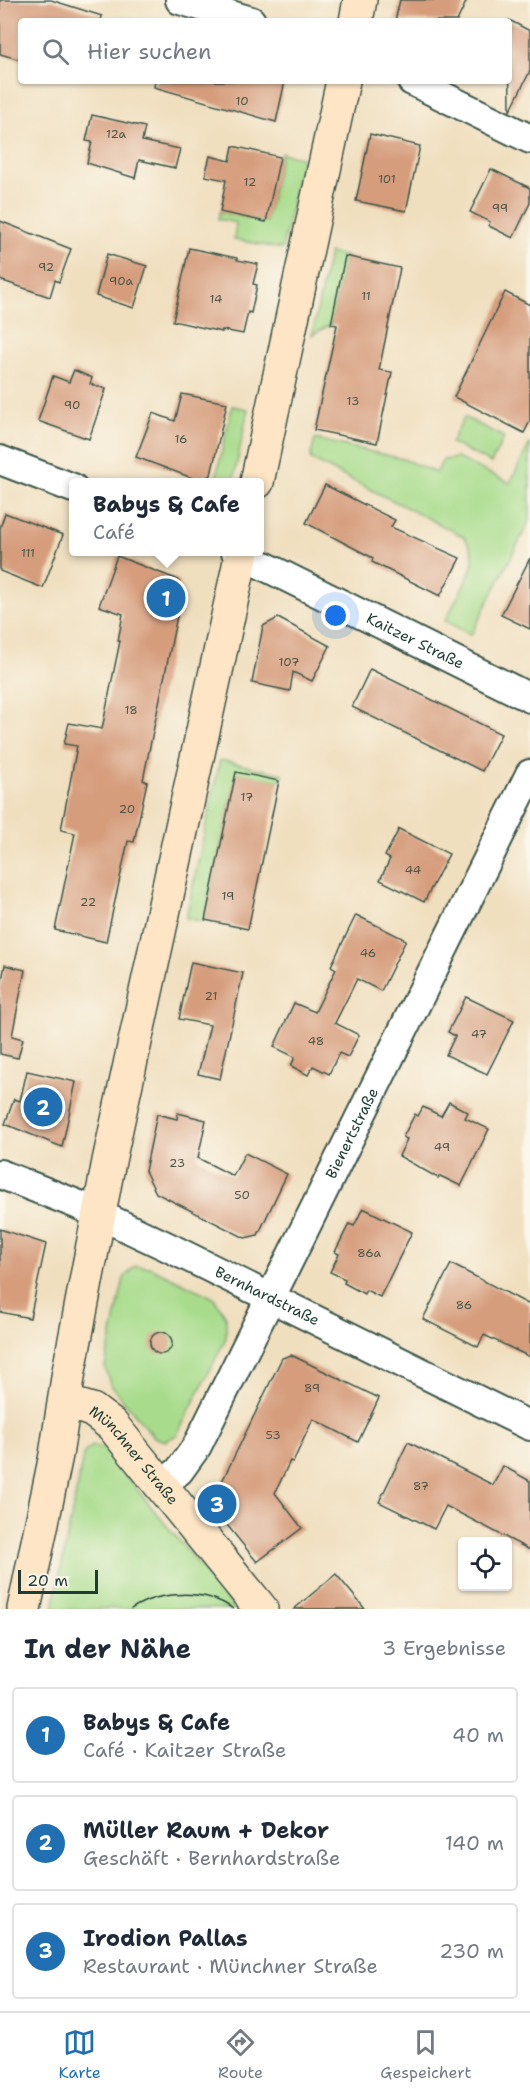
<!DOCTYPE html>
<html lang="de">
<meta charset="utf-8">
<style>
:root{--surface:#fff;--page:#f2f2f3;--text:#1f2937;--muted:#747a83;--line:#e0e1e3;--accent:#1f6fb2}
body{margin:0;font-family:"Shantell Sans",sans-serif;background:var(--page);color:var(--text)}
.controls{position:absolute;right:18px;bottom:18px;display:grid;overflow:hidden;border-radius:6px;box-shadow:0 2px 4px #0004}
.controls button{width:54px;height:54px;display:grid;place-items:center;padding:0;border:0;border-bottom:2px solid var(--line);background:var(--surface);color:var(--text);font:30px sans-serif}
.scale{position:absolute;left:18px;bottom:15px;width:80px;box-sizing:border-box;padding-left:6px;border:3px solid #1f3d34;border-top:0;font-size:16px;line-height:21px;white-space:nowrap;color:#1f3d34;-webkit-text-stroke:4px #fbf7ec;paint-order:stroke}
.you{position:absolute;left:336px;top:616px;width:21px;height:21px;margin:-15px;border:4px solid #fff;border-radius:50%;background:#1a73e8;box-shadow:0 0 0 9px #1a73e833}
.badge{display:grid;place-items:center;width:39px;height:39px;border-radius:50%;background:var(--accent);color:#fff;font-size:20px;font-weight:700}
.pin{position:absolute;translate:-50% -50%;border:3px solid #fff;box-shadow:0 2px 6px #0006}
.popup{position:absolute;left:69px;top:478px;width:195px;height:78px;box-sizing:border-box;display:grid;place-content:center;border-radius:6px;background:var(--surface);filter:drop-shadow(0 2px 4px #0005);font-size:20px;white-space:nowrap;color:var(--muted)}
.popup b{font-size:22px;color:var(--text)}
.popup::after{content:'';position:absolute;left:50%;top:100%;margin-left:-12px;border:12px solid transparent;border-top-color:var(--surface)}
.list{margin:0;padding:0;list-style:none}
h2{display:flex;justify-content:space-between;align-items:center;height:78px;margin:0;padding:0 24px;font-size:26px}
h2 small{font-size:20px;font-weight:400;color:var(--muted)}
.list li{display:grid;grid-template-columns:39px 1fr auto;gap:18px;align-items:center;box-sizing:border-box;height:96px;margin:0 12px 12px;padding:0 12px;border:2px solid var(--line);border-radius:6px}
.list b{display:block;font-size:22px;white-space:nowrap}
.list p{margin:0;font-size:20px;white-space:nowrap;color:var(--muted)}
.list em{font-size:20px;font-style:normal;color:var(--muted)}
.icon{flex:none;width:33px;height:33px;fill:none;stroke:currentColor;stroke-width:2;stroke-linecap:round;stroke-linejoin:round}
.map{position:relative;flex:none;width:530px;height:1609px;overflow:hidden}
.search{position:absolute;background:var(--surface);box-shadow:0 2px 4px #0004;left:18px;right:18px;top:18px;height:66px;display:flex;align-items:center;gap:15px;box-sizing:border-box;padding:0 21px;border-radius:6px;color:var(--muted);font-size:22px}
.sheet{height:402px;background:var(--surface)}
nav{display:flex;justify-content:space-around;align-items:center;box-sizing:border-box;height:84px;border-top:2px solid var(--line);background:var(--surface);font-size:16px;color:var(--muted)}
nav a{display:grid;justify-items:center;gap:3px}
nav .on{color:var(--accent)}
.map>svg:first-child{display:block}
.green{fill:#a8dc8c;stroke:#648c60;stroke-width:1.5}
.building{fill:#d69d7d}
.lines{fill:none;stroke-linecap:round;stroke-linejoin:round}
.street-casing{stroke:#3e5549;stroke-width:32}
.secondary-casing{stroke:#3e5549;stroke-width:36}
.street{stroke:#fff;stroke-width:28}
.secondary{stroke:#fde5c5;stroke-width:33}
.tram{stroke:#1f3d34;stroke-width:1.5}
.labels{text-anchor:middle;stroke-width:5;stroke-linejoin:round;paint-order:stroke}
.number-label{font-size:12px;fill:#4d5546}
.street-label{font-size:15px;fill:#1f3d34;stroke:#fbf7ec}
</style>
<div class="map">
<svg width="530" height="1609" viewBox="0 0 530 1609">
<rect width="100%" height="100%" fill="#fbf7ec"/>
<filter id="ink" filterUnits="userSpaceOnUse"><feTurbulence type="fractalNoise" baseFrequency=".0167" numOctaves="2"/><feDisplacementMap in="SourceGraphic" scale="12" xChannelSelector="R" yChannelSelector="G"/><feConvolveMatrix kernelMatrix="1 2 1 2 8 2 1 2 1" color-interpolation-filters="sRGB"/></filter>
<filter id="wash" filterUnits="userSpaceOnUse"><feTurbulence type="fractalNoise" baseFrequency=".008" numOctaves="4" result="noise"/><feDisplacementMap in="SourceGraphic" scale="24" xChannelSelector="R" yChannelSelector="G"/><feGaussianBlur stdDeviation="1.35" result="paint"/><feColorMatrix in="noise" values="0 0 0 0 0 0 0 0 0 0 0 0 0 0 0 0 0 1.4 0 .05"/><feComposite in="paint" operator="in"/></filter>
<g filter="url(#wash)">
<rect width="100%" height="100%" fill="#f0dfbf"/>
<g class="green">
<polygon points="281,153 300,157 302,160 282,249 234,239 236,223 218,219 220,212 266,222"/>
<polygon points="329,253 345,256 331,324 312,335"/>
<polygon points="232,406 248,409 233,482 215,482"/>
<polygon points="464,417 504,437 491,463 451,443"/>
<path d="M 315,439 L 403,459 L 436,473 L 443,460 L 457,458 L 510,483 L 530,443 L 530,520 L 471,635 L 445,621 C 452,607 468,580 472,566 C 475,555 470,544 463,536 L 310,459 Z"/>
<polygon points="220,760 283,774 279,781 236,773 205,920 200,921 186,918"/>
<polygon points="135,1266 150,1267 214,1298 226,1317 226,1338 177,1435 165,1441 154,1437 110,1384 105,1367 124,1278"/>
<polygon points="92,1446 103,1448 235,1609 53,1609 84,1453"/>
</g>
<g id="blocks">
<g class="building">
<polygon points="0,0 51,0 102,16 101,21 21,21 21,60 0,54"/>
<polygon points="400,0 467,0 457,21 395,21"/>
<polygon points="509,20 530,31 530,71 510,111"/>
<polygon points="155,81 285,81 276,122 154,87"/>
<polygon points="92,115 145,127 142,141 180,149 175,168 139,160 135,178 87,163 92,142 86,141"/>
<polygon points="370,134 420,146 406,211 356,201"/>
<polygon points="233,146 280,157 266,222 220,212 226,180 205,176 210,156 230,161"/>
<polygon points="491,169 530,188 530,203 513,238 489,226 490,222 470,212"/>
<polygon points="0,221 71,249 59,282 55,280 50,297 0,280"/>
<polygon points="189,248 237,258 237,260 258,264 253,284 257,285 251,313 248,312 243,334 222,330 222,332 173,321"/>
<polygon points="107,254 147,266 134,308 96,296"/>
<polygon points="345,256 400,268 379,370 392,372 377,443 314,430 337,325 331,324"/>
<polygon points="505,292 530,305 530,421 524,433 454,397"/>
<polygon points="74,370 92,378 90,384 106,389 89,439 38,421 53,376 69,382"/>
<polygon points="182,394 227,403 211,475 200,481 136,457 153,413 175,421"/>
<polygon points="325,485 395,520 391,527 460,558 440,596 372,562 373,558 306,523"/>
<polygon points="5,513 63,535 43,588 0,571 0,528"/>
<polygon points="117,556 176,579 179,582 182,592 143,780 147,782 134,842 128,841 106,942 55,930 75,833 61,830 77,746 64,744 69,723 102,729 120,641 118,641 123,614 99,606"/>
<polygon points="530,558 530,629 501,615"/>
<polygon points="278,618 330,646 312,681 293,672 290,691 252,683 263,626"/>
<polygon points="370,669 501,734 482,771 352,707"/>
<polygon points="236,772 279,781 248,929 205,920"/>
<polygon points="399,829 449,854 424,902 380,880 390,859 385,856"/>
<polygon points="356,915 406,940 381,991 357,979 335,1023 359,1035 348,1057 339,1053 329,1074 313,1066 308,1075 291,1066 295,1057 274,1047 294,1003 315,1012 336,969 331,966"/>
<polygon points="191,962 243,973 220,1079 198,1074 210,1025 179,1019"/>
<polygon points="5,965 25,970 12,1036 23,1039 18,1058 0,1054 0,989"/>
<polygon points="466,997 514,1020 487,1074 446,1055 455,1036 448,1032"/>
<polygon points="27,1071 76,1082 62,1147 5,1124 14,1099 20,1101"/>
<polygon points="449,1102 468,1112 465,1118 489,1129 461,1186 440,1176 438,1178 399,1156 407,1139 403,1137 415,1114 418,1116 423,1107 441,1116"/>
<polygon points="178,1113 206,1120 198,1158 233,1176 245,1153 287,1174 258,1235 245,1238 156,1193 145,1171 157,1114 177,1119"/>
<polygon points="363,1208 412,1232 380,1297 366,1290 364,1294 344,1283 345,1279 330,1272 339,1254 335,1252 349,1224 354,1226"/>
<polygon points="0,1229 46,1244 30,1318 0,1312"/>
<polygon points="451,1264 530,1305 530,1357 484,1335 478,1347 423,1319"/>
<circle cx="161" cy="1343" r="11"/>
<polygon points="291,1355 379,1398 358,1442 313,1419 293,1462 290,1461 275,1493 302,1528 257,1562 215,1510 213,1500 282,1358"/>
<polygon points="408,1442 493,1485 503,1466 530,1481 530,1550 446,1506 434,1529 379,1502"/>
<polygon points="336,1574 365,1609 294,1609"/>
</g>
</g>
</g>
<g filter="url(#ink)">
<use href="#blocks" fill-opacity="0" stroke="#3e5549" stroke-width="1.5"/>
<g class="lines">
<defs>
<g id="street">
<polyline points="180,0 251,21"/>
<polyline points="412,81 530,139"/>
<polyline points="0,460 73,488"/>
<path id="s1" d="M 236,552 L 530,698"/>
<path id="s2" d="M 0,1174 L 79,1205 L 168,1247 L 530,1426"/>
<path id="s3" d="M 160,1486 L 179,1471 L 197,1446 L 530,774"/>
</g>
<g id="secondary">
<polyline points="356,21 360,0"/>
<polyline points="257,482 343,81"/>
<path id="s4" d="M 65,1402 L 92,1410 L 112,1425 L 261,1609"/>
<polyline points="24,1609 56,1455 69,1371 109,1161 242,552"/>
</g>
</defs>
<use href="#street" class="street-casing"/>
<use href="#secondary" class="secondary-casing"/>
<use href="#street" class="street"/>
<use href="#secondary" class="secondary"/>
<path class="tram" d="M 131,1609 C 159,1590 206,1589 233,1609"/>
</g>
</g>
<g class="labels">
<g class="number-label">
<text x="242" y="105">10</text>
<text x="116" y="138">12a</text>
<text x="387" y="183">101</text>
<text x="250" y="186">12</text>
<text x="500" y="212">99</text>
<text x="46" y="271">92</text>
<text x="121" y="285">90a</text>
<text x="366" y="300">11</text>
<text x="216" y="303">14</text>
<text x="353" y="405">13</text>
<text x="72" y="409">90</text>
<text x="181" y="443">16</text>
<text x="28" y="557">111</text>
<text x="289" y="666">107</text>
<text x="131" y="714">18</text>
<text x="247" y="801">17</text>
<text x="127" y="813">20</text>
<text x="413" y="874">44</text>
<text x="228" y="900">19</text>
<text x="88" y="906">22</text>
<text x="368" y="957">46</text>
<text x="211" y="1000">21</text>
<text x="479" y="1038">47</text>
<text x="316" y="1045">48</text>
<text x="442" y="1151">49</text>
<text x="177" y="1167">23</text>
<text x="242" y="1199">50</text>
<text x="369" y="1257">86a</text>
<text x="464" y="1309">86</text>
<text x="312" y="1392">89</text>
<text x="273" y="1439">53</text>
<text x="421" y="1490">87</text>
</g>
<g class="street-label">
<text dy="5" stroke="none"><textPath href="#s1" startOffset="200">Kaitzer Straße</textPath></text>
<text dy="5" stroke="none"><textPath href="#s3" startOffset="404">Bienertstraße</textPath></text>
<text dy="5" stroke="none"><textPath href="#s2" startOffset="294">Bernhardstraße</textPath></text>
<text dy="5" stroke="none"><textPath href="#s4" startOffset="90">Münchner Straße</textPath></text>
</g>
</g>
</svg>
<div class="controls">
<button><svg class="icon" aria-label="locate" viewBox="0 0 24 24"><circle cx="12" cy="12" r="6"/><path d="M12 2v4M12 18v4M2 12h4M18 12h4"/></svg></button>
</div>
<div class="scale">20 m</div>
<div class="you"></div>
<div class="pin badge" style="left:166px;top:598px">1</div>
<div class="popup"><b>Babys &amp; Cafe</b>Café</div>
<div class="pin badge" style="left:43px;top:1107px">2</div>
<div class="pin badge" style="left:217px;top:1504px">3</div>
<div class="search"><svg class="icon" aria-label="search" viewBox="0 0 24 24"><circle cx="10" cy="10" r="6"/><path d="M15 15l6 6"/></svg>Hier suchen</div>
</div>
<section class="sheet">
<h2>In der Nähe<small>3 Ergebnisse</small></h2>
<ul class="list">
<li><span class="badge">1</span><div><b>Babys &amp; Cafe</b><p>Café · Kaitzer Straße</p></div><em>40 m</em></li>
<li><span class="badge">2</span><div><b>Müller Raum + Dekor</b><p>Geschäft · Bernhardstraße</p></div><em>140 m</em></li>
<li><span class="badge">3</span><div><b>Irodion Pallas</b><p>Restaurant · Münchner Straße</p></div><em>230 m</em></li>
</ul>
</section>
<nav>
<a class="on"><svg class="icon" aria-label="map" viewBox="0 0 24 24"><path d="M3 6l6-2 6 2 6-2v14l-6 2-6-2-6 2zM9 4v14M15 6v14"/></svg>Karte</a>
<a><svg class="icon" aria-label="directions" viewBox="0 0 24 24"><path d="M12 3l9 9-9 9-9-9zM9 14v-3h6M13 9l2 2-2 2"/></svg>Route</a>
<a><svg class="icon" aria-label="saved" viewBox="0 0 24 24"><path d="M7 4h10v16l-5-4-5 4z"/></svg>Gespeichert</a>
</nav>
